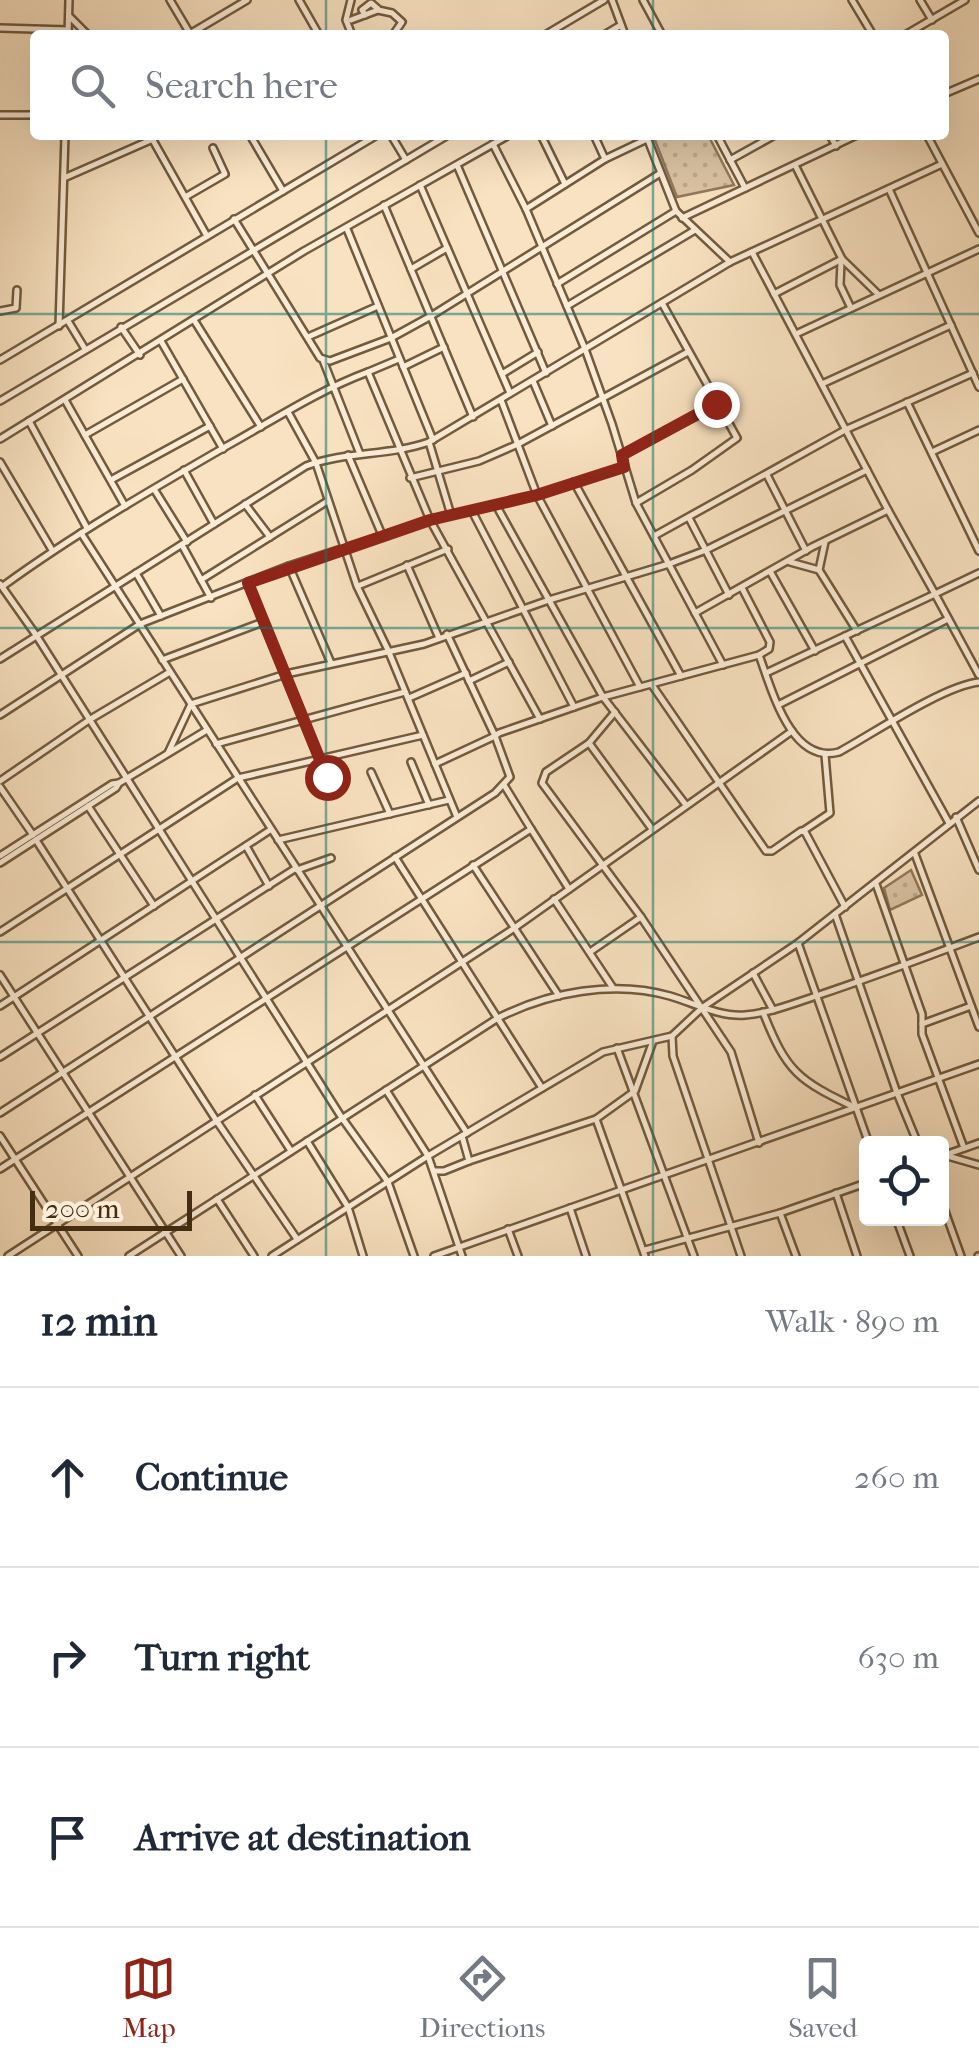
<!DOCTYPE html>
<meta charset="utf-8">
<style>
:root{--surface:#fff;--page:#f2f2f3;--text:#1f2937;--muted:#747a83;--line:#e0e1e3;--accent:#8f2418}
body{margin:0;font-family:"IM FELL French Canon",serif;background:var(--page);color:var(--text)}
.controls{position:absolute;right:30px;bottom:30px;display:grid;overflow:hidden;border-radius:10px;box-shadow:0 10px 40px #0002}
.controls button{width:90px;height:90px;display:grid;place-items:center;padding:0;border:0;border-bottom:2px solid var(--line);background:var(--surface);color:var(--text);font:50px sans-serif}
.scale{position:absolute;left:30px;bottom:25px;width:162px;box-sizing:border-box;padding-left:10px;border:5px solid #452d11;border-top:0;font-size:28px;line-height:35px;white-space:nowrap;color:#452d11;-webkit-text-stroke:8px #fbecd7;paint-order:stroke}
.stop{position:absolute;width:30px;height:30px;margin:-22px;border:8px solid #8f2418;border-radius:50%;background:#fff}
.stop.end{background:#8f2418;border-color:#fff;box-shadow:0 2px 10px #0008}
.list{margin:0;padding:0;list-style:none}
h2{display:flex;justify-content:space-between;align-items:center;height:130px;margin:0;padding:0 40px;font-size:42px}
h2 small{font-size:32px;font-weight:400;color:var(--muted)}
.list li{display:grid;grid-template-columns:65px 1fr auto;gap:30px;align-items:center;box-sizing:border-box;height:180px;padding:0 40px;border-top:2px solid var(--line)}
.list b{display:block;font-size:38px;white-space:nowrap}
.list em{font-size:32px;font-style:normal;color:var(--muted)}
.icon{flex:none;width:55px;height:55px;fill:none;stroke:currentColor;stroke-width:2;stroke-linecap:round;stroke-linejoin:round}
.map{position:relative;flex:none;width:979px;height:1256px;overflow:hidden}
.search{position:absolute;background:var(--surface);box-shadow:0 10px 40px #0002;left:30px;right:30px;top:30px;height:110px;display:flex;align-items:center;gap:25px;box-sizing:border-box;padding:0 35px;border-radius:10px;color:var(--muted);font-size:38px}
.sheet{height:670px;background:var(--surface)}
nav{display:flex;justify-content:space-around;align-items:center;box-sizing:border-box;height:140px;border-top:2px solid var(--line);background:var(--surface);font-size:28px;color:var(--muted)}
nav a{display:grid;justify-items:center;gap:5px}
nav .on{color:var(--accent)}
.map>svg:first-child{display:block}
.grass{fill:url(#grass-dots);stroke:#90785a;stroke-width:2.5}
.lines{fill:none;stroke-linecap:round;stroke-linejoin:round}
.minor-casing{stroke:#725a3d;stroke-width:10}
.minor{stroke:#fbecd7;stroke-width:5}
.route{stroke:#8f2418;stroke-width:12}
.grid{fill:none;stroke:#0f766e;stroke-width:2.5;stroke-opacity:0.55}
</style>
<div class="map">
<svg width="979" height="1256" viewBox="0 0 979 1256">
<defs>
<pattern id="grass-dots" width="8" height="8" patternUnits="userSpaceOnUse" patternTransform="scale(2.5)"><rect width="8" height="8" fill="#dac3a3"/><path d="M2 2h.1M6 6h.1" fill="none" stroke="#bca88b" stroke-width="1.8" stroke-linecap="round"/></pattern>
</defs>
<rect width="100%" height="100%" fill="#f9e2c1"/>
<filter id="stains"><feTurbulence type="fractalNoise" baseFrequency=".002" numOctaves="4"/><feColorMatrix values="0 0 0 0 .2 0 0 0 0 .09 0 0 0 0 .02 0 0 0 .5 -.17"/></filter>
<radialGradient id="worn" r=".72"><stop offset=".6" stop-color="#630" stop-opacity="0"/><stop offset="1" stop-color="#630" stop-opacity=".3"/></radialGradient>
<g class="grass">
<polygon points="653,135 708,135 734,185 677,197"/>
<polygon points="911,870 922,895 890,910 884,888"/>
</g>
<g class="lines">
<defs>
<g id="minor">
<polyline points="170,0 189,32"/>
<polyline points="299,0 319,35"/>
<polyline points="351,0 346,20 352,35"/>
<polyline points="612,0 625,35"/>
<polyline points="643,0 662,35"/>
<polyline points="852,0 873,35"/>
<polyline points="920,0 932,20"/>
<polyline points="365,15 362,10 371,3 378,9"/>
<polyline points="69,16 88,35"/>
<polyline points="351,20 378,10 392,13 402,22 393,35"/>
<polyline points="0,28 68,30"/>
<polyline points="68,35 69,0"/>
<polyline points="188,35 247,0"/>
<polyline points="545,35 604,0"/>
<polyline points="604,35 621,25"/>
<polyline points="905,35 965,0"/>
<polyline points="944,94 979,79"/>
<polyline points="0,115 35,115"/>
<polyline points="150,135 207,236"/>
<polyline points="250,135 283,191"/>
<polyline points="391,135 406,160"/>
<polyline points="541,135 565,184"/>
<polyline points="594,135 605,159"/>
<polyline points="646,135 676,211 730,262"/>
<polyline points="717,135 745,188"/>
<polyline points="830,135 836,146"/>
<polyline points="927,135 979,233"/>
<polyline points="493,144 526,209 585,349 612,424 636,503 723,665"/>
<polyline points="730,160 775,135"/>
<polyline points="457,165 546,373"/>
<polyline points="795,165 842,259 879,295"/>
<polyline points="64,178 153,139"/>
<polyline points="420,185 510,393"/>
<polyline points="889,189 979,387"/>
<polyline points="187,196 225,174 213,148"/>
<polyline points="384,205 473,417"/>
<polyline points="526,209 605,159 647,139"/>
<polyline points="682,218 857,135"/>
<polyline points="234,219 320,358 330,361 391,338 431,316 659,174"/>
<polyline points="347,229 433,440"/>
<polyline points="752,252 888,510"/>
<polyline points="841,262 840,285 851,308"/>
<polyline points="411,269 447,248"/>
<polyline points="557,284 676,211"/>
<polyline points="774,294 842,259"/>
<polyline points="567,306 695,230"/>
<polyline points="0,311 16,308 17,290"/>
<polyline points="194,320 261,427"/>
<polyline points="68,321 85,349"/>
<polyline points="59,326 65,135"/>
<polyline points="121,327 140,355"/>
<polyline points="796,334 979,249"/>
<polyline points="308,337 378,306"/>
<polyline points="161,341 223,449"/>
<polyline points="399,359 368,372 430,520 537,495 624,467"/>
<polyline points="0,360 377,135"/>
<polyline points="323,360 360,454"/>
<polyline points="403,367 444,347"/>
<polyline points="502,374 538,352"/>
<polyline points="533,381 552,426"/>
<polyline points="822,384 951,325"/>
<polyline points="65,400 125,506"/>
<polyline points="501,400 537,495 640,687"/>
<polyline points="0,401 448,135"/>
<polyline points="907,402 979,551"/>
<polyline points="288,412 316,463 357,586 388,650 457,817"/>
<polyline points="29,421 87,528"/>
<polyline points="85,435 183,379"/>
<polyline points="0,439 304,251 509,135"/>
<polyline points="429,442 451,515"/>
<polyline points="932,452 979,430"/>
<polyline points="348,455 382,535"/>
<polyline points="622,455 717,405"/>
<polyline points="0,462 52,550"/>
<polyline points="184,470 214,524"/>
<polyline points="767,475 806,551"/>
<polyline points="410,478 479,461 518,444 688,352"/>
<polyline points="111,480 210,426"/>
<polyline points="574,482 681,676"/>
<polyline points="154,489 187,542"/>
<polyline points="636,503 692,470 737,438 662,303"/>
<polyline points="245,504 270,537"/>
<polyline points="496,505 603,697 686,805"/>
<polyline points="472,511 574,707"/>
<polyline points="689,518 729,595"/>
<polyline points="81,533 467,1133"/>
<polyline points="654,536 845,430 973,373"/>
<polyline points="825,542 819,570 857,631"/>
<polyline points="182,545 211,598"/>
<polyline points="790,562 819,570"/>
<polyline points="407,565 439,638"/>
<polyline points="289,566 331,663"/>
<polyline points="136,573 161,616"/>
<polyline points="771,573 815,651"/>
<polyline points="979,573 935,594 979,675"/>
<polyline points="201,580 326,502"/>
<polyline points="248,583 263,622"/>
<polyline points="0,584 36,635 342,1118 388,1182 414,1256"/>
<path d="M 3,586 C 73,535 149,491 225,447 C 272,421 317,391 368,372"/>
<polyline points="358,586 448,549"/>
<polyline points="695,613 812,547 888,510 935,594 845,636"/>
<path d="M 759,655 C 772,690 791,765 839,752 C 874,733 943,686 979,682"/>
<path d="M 0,659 L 306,466 C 346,451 389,456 429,442 L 730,262 L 942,164"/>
<polyline points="162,660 263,622 327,777"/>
<polyline points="766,673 845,636 949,823"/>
<polyline points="469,681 509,662"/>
<polyline points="652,685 766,851 772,851 801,831 805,832 845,907"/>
<polyline points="409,698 466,673"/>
<polyline points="780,704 948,619"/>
<polyline points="615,712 589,743 546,772 542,783 641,917 731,1052 759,1143"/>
<polyline points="0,715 140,624 289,566 430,520 540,719"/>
<polyline points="589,743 652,829"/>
<polyline points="216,744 405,692"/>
<polyline points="168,753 191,704 286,674 424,644 549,600 669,564 706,550 867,470"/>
<polyline points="411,762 429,805"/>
<polyline points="435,764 495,736 447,634"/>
<polyline points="371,772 390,814"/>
<polyline points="0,781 89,720 170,672"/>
<polyline points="504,785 531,829"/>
<polyline points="0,787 33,835"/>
<polyline points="88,806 154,906"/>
<polyline points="956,817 979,870"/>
<polyline points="803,831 830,813 825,755"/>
<polyline points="36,840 216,1120 297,1239"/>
<polyline points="278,840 449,800"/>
<polyline points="246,846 269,886"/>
<polyline points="915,854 979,1027"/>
<polyline points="0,856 112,784 119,783"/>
<polyline points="395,857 542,1088"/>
<polyline points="0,863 116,788 119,783 207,730"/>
<polyline points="473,865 559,996"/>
<polyline points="297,870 331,858"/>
<polyline points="876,884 922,1014 922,1034 964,1148"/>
<polyline points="554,899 613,988"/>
<polyline points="835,914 897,1093 918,1144"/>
<polyline points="0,932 238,778 423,735"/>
<polyline points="798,943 869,1144"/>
<polyline points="590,952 641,917"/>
<polyline points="753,973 773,1010"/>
<polyline points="0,975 181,1256"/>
<polyline points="0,1006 270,830"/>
<path d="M 763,1012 C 787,1073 798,1080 856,1108"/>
<polyline points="922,1024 971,1006"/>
<polyline points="672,1036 673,1056 741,1256"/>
<polyline points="617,1048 694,1256"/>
<polyline points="0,1057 296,868"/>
<polyline points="386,1090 428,1156 462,1256"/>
<polyline points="255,1095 291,1151"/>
<polyline points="0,1113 495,793 510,777 495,736 499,733 603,697 759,655 769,649 770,642 742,588"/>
<polyline points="596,1119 635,1091 653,1041"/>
<polyline points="0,1136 78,1256"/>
<polyline points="462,1136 469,1161 596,1119 645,1256"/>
<polyline points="307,1141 348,1207 363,1256"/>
<polyline points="944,1155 979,1165"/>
<polyline points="942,1156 979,1143"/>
<polyline points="0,1169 531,829 569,889"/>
<polyline points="434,1171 444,1171 469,1161"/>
<polyline points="836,1193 857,1256"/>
<polyline points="217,1199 254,1256"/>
<polyline points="942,1203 961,1256"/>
<polyline points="570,1208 586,1256"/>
<polyline points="780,1213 796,1256"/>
<polyline points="896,1218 910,1256"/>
<polyline points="508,1229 518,1256"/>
<polyline points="645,1250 780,1213 866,1183"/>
<polyline points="8,1256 513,929 792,731"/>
<path d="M 129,1256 L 498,1018 C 549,992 614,980 670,996 C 694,1003 719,1017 745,1015 C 770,1013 795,1003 819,995 C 873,977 926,957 979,937"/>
<polyline points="272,1256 428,1156 603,1052 672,1036 703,1007 798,943 979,801"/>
<polyline points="434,1256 979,1064"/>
<polyline points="978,1256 979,1256"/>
</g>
</defs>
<use href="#minor" class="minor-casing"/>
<use href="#minor" class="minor"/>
</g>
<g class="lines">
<polyline class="route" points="327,777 248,583 430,520 537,495 624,467 622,455 716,404"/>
</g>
<path class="grid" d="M 326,0 L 326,35M 653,0 L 653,35M 326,135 L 326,1256M 653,135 L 653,1256M 0,314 L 979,314M 0,628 L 979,628M 0,942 L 979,942"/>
<rect width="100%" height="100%" filter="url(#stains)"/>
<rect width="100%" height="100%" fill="url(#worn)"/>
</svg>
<div class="controls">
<button><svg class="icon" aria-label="locate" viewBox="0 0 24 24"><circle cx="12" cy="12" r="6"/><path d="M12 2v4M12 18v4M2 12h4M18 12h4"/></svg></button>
</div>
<div class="scale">200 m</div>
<div class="stop" style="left:327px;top:777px"></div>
<div class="stop end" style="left:716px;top:404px"></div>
<div class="search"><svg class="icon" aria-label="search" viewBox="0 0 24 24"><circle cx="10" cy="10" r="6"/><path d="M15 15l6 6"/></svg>Search here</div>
</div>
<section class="sheet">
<h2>12 min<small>Walk · 890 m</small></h2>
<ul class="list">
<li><svg class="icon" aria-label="ahead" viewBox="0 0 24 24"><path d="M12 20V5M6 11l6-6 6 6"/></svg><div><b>Continue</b></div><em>260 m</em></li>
<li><svg class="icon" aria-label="right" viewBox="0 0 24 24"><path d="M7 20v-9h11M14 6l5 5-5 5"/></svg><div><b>Turn right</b></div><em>630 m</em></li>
<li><svg class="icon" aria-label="arrive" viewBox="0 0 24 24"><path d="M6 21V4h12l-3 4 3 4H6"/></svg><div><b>Arrive at destination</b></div></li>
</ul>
</section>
<nav>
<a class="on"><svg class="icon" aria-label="map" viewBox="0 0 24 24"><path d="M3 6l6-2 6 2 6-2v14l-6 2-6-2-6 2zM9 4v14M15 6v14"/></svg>Map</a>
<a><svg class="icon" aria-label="directions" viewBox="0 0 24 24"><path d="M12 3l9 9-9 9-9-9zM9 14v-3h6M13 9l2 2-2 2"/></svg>Directions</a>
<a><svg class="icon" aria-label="saved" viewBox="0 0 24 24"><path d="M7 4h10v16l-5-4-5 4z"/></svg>Saved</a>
</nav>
